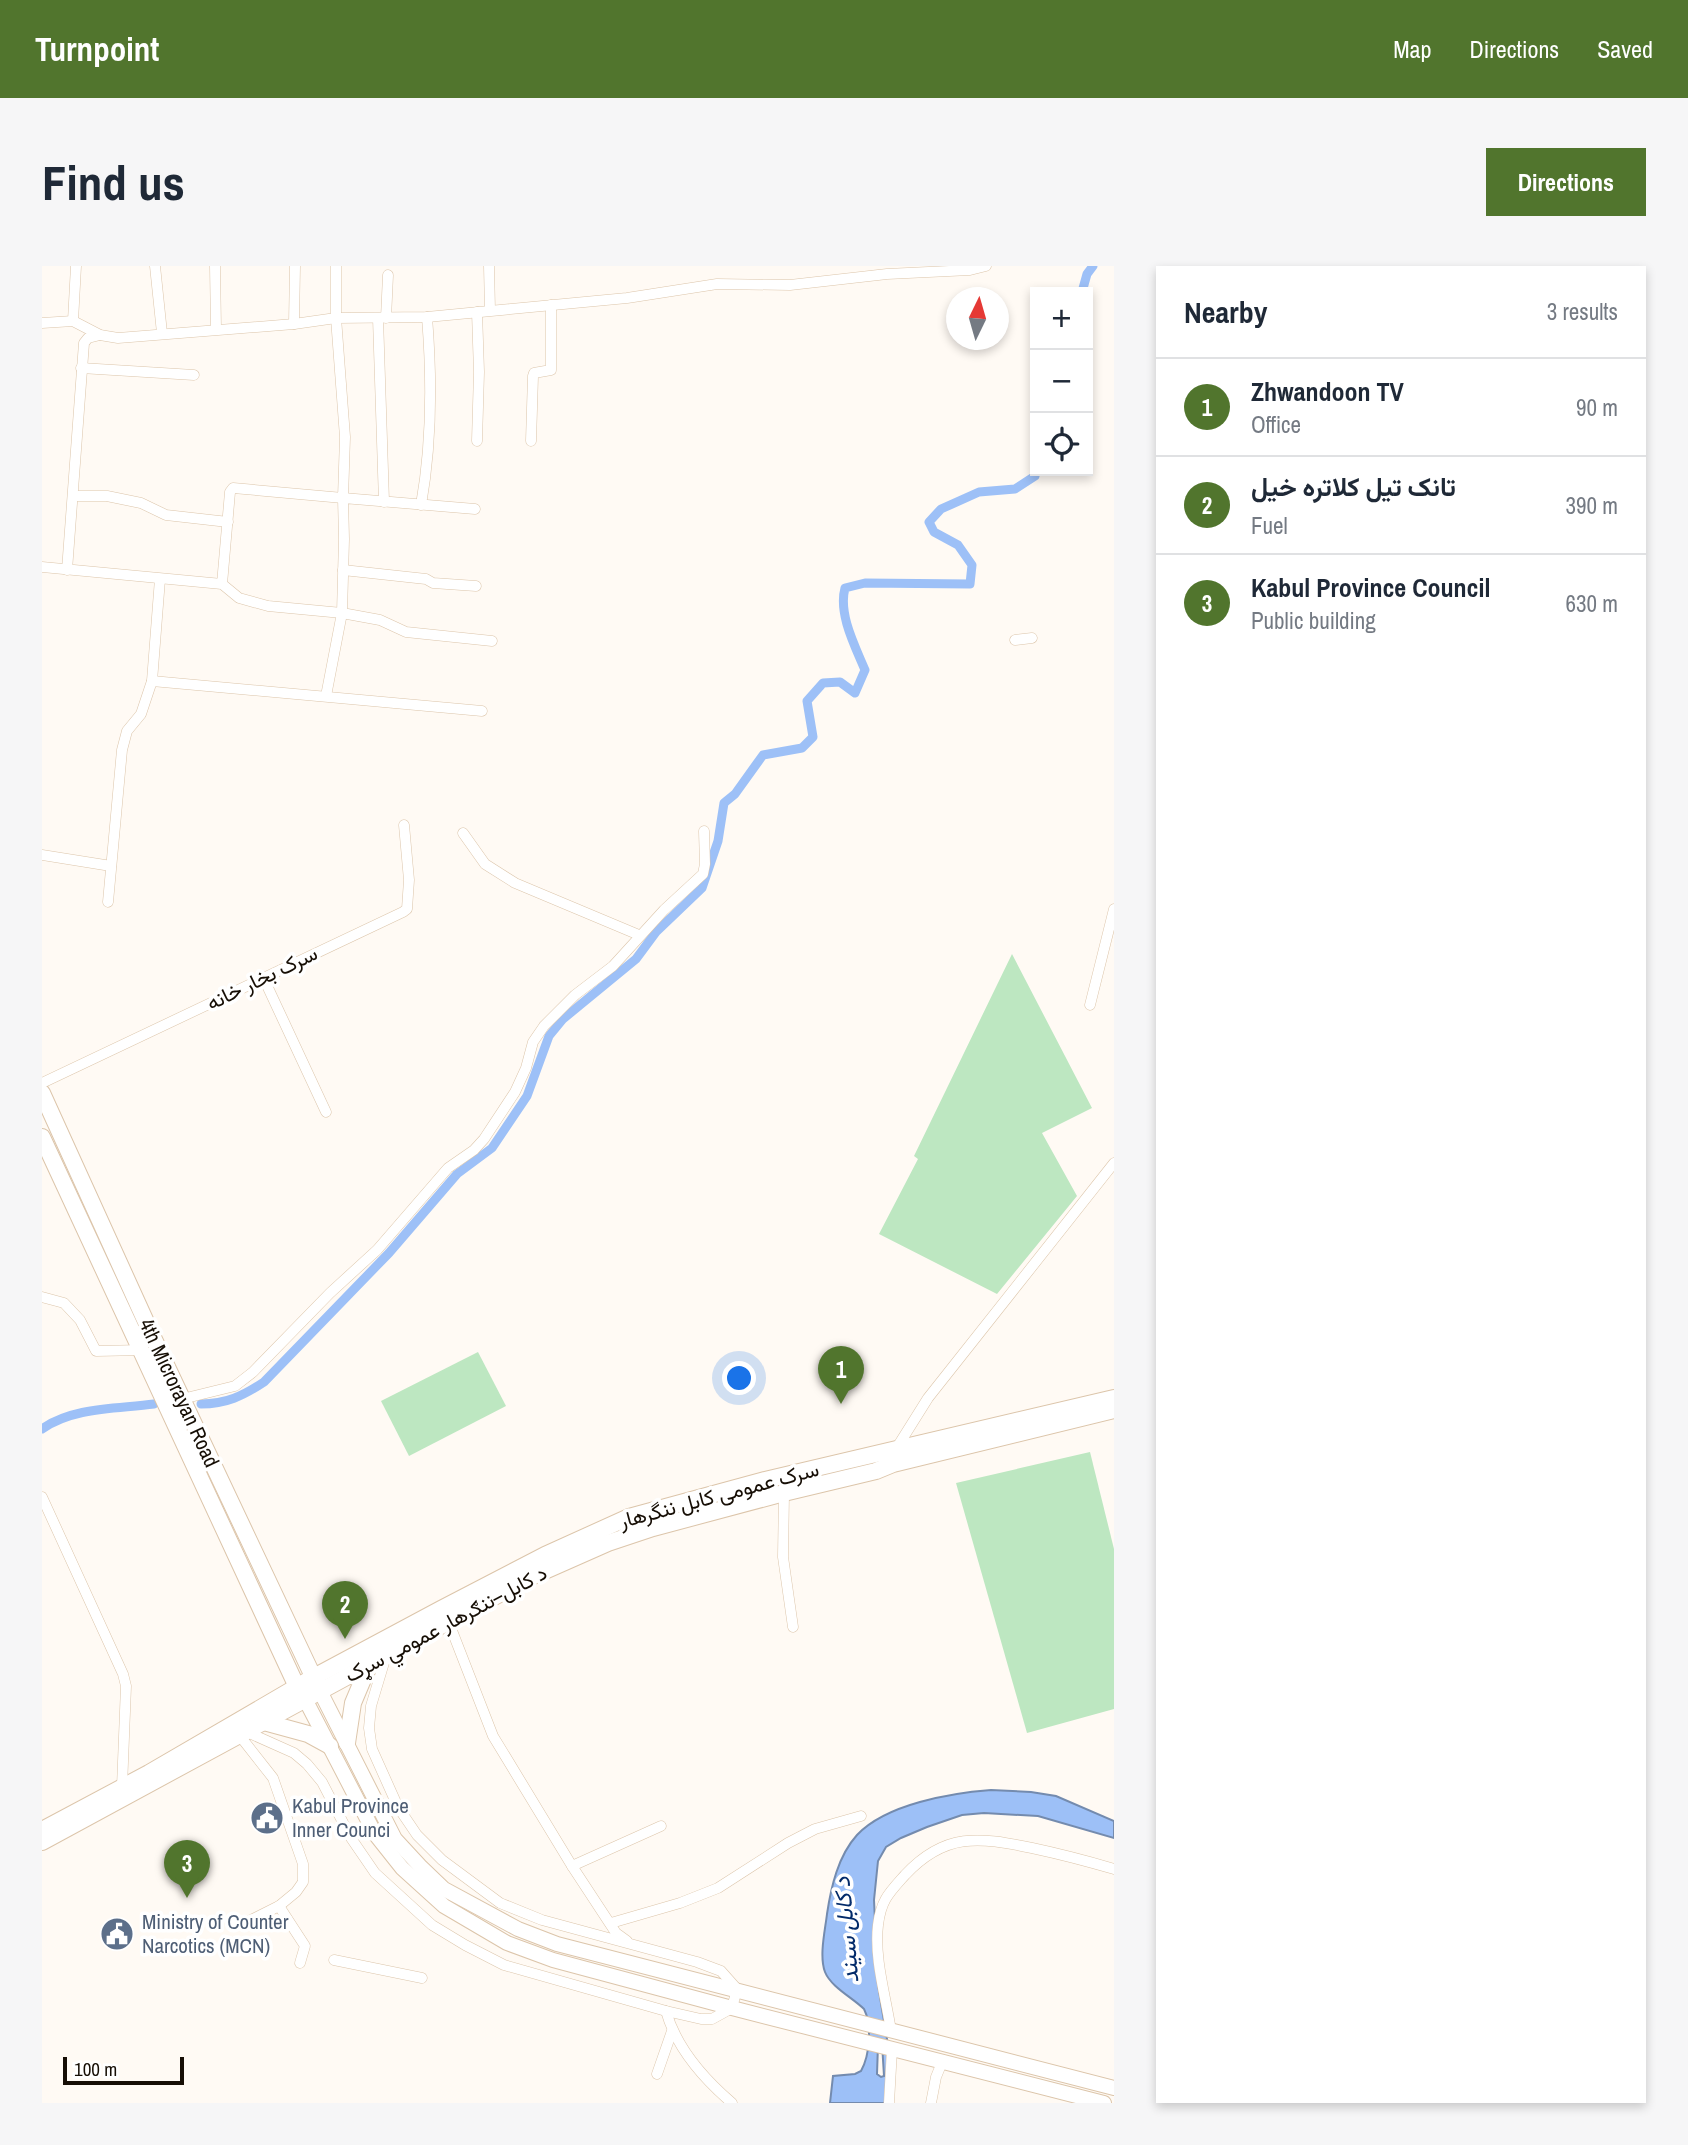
<!DOCTYPE html>
<meta charset="utf-8">
<style>
:root{--surface:#fff;--page:#f6f6f7;--text:#1f2937;--muted:#747a83;--line:#e0e1e3;--accent:#51752d}
body{margin:0;font-family:"Archivo Narrow",Vazirmatn,sans-serif;background:var(--page);color:var(--text)}
.controls{position:absolute;right:21px;top:21px;display:grid;overflow:hidden;border-radius:0px;box-shadow:0 4px 10px #0003}
.controls button{width:63px;height:63px;display:grid;place-items:center;padding:0;border:0;border-bottom:2px solid var(--line);background:var(--surface);color:var(--text);font:35px sans-serif}
.compass{position:absolute;left:904px;top:21px;width:63px;height:63px;border-radius:50%;background:var(--surface);box-shadow:0 4px 10px #0003;rotate:5deg}
.scale{position:absolute;left:21px;bottom:18px;width:121px;box-sizing:border-box;padding-left:7px;border:4px solid #160e05;border-top:0;font-size:19px;line-height:24px;white-space:nowrap;color:#160e05;-webkit-text-stroke:5px #fff;paint-order:stroke}
.you{position:absolute;left:698px;top:1113px;width:24px;height:24px;margin:-18px;border:5px solid #fff;border-radius:50%;background:#1a73e8;box-shadow:0 0 0 10px #1a73e833}
.badge{display:grid;place-items:center;width:46px;height:46px;border-radius:50%;background:var(--accent);color:#fff;font-size:23px;font-weight:700}
.pin{position:absolute;translate:-50% -58px;filter:drop-shadow(0 2px 4px #0008)}
.pin::after{content:'';position:absolute;top:37px;width:24px;height:21px;background:inherit;clip-path:polygon(0 0,100% 0,50% 100%)}
.list{margin:0;padding:0;list-style:none}
h2{display:flex;justify-content:space-between;align-items:center;height:91px;margin:0;padding:0 28px;font-size:30px}
h2 small{font-size:23px;font-weight:400;color:var(--muted)}
.list li{display:grid;grid-template-columns:46px 1fr auto;gap:21px;align-items:center;box-sizing:border-box;height:98px;padding:0 28px;border-top:2px solid var(--line)}
.list b{display:block;font-size:26px;white-space:nowrap}
.list p{margin:0;font-size:23px;white-space:nowrap;color:var(--muted)}
.list em{font-size:23px;font-style:normal;color:var(--muted)}
.icon{flex:none;width:38px;height:38px;fill:none;stroke:currentColor;stroke-width:2;stroke-linecap:round;stroke-linejoin:round}
.map{position:relative;flex:none;width:1072px;height:1837px;overflow:hidden;border-radius:0px}
header{display:flex;align-items:center;gap:42px;box-sizing:border-box;height:98px;padding:0 35px;background:var(--accent);color:#fff}
header strong{font-size:33px}
nav{display:flex;gap:38px;margin-inline-start:auto;font-size:24px}
.intro{display:flex;align-items:center;justify-content:space-between;box-sizing:border-box;height:168px;padding:0 42px}
h1{margin:0;font-size:49px}
.button{padding:18px 32px;border-radius:0px;background:var(--accent);color:#fff;font-size:24px;font-weight:700}
main{display:flex;gap:42px;padding:0 42px}
aside{flex:1;background:var(--surface);border-radius:0px;box-shadow:0 4px 10px #0003}
.map>svg:first-child{display:block}
.green{fill:#bde7c1}
.water{fill:#9dc0f7;stroke:#748bae;stroke-width:2;fill-rule:evenodd}
.lines{fill:none;stroke-linecap:round;stroke-linejoin:round}
.canal{stroke:#9dc0f7;stroke-width:9}
.minor-casing{stroke:#dcc5aa;stroke-width:11}
.secondary-casing{stroke:#dcc5aa;stroke-width:16}
.primary-casing{stroke:#dcc5aa;stroke-width:18}
.trunk-casing{stroke:#dcc5aa;stroke-width:18}
.minor{stroke:#fff;stroke-width:10}
.secondary{stroke:#fff;stroke-width:14}
.primary{stroke:#fff;stroke-width:16}
.trunk{stroke:#fff;stroke-width:16}
.labels{text-anchor:middle;stroke-width:7;stroke-linejoin:round;paint-order:stroke}
.street-label{font-size:21px;fill:#160e05;stroke:#fff}
.service-label{font-size:21px;fill:#4e5e75;stroke:#fff;text-anchor:start}
.water-label{font-size:23px;font-style:italic;fill:#032b6a;stroke:#fff}
</style>
<header>
<strong>Turnpoint</strong>
<nav><a>Map</a><a>Directions</a><a>Saved</a></nav>
</header>
<div class="intro"><h1>Find us</h1><a class="button">Directions</a></div>
<main>
<div class="map">
<svg width="1072" height="1837" viewBox="0 0 1072 1837">
<rect width="100%" height="100%" fill="#fffaf4"/>
<g class="green">
<polygon points="970,688 1050,842 1000,867 1035,930 955,1028 837,968 876,893 872,890"/>
<polygon points="436,1086 464,1140 367,1190 339,1135"/>
<polygon points="1048,1186 1072,1283 1072,1443 985,1467 914,1217"/>
</g>
<path class="water" d="M 949,1524 L 989,1526 L 1014,1530 L 1072,1555 L 1072,1572 L 996,1550 L 942,1547 L 920,1549 L 885,1561 L 859,1572 L 844,1581 L 836,1595 L 832,1634 L 836,1719 L 847,1785 L 843,1837 L 788,1837 L 791,1810 L 813,1808 L 819,1805 C 828,1789 830,1759 822,1743 C 811,1732 789,1721 783,1706 C 777,1690 783,1665 785,1648 C 789,1621 796,1590 815,1569 C 844,1538 909,1527 949,1524 ZM 840,1777 L 842,1810 L 839,1811 L 835,1808 L 836,1779 Z"/>
<g class="lines">
<g class="canal">
<polyline points="1040,26 1045,8 1051,0"/>
<path d="M 159,1138 C 184,1138 201,1130 222,1116 L 347,987 L 415,908 L 450,882 L 485,830 L 507,770 L 521,753 L 594,693 L 614,666 L 660,622 L 676,575 L 682,537 L 693,528 L 721,489 L 760,482 L 771,471 L 765,435 L 781,417 L 798,416 L 813,427 L 823,404 C 813,380 796,348 803,322 L 823,317 L 928,318 L 930,299 L 916,279 L 892,266 L 887,256 L 899,243 L 937,226 L 973,223 L 993,210 L 994,205"/>
<path d="M 0,1163 C 31,1141 75,1143 112,1138"/>
</g>
<defs>
<g id="minor">
<polyline points="113,0 120,67"/>
<polyline points="173,0 174,63"/>
<polyline points="447,0 448,44"/>
<polyline points="336,52 342,236"/>
<polyline points="344,52 346,9"/>
<polyline points="31,55 34,0"/>
<polyline points="0,57 31,55 58,69 76,72 252,58 294,52 385,51 585,32 675,18 748,19 845,8 928,4 944,0"/>
<polyline points="252,58 253,0"/>
<polyline points="39,102 152,109"/>
<polyline points="435,175 437,106 435,46"/>
<polyline points="489,175 491,110 492,107 509,104 509,39"/>
<polyline points="32,230 65,230 99,237 124,249 186,256"/>
<path d="M 379,239 C 390,177 390,113 385,51"/>
<polyline points="0,301 180,318 197,332 226,340 300,347 338,354 364,366 450,375"/>
<polyline points="25,304 42,77 46,72 58,69"/>
<polyline points="301,304 384,313 391,317 434,320"/>
<polyline points="180,318 188,226 191,222 301,232 303,171 294,52 294,0"/>
<polyline points="973,374 990,372"/>
<polyline points="110,415 440,445"/>
<polyline points="284,430 300,347 302,273 301,232 433,243"/>
<polyline points="421,567 443,598 473,617 597,669"/>
<polyline points="0,589 69,600"/>
<polyline points="66,636 80,484 85,465 99,448 110,415 118,313"/>
<polyline points="221,711 284,846"/>
<polyline points="1048,739 1072,643"/>
<polyline points="0,817 361,646 365,643 367,614 362,559"/>
<polyline points="0,1031 22,1037 38,1054 54,1085 102,1084"/>
<polyline points="140,1133 193,1120 211,1106 288,1027 335,984 406,902 432,884 442,873 473,826 484,802 491,776 502,760 533,729 571,700 622,644 661,608 663,598 662,565"/>
<polyline points="854,1183 886,1132 1072,897"/>
<polyline points="742,1227 741,1291 751,1361"/>
<polyline points="0,1231 81,1408 84,1420 80,1521"/>
<polyline points="407,1357 451,1470 530,1600 574,1667 585,1675"/>
<polyline points="205,1466 252,1487 265,1498 280,1516 309,1572 333,1607 390,1659 423,1679 462,1699 624,1745 659,1753 670,1753 690,1742 695,1723 679,1705 655,1696 500,1654 458,1637 400,1594 375,1569 356,1541 330,1483 327,1462 329,1440 344,1390"/>
<polyline points="198,1470 231,1512 261,1598 261,1616 254,1626 237,1640 201,1658"/>
<polyline points="530,1600 619,1560"/>
<polyline points="237,1640 263,1680 258,1697"/>
<polyline points="569,1657 638,1637 676,1622 746,1577 773,1563 819,1550"/>
<polyline points="292,1694 380,1712"/>
<path d="M 624,1745 C 634,1781 662,1813 690,1837"/>
<path d="M 849,1765 C 844,1731 832,1693 836,1659 C 839,1634 847,1627 863,1609 C 903,1566 937,1571 990,1582 C 1018,1588 1045,1595 1072,1603"/>
<polyline points="615,1808 630,1765"/>
<polyline points="847,1837 850,1783"/>
<polyline points="889,1837 894,1811 901,1794"/>
</g>
<g id="secondary">
<polyline points="278,1425 353,1573 378,1600 402,1623 476,1663 515,1678 1072,1822"/>
<polyline points="263,1433 333,1568 360,1602 402,1640 465,1677 511,1694 690,1742 1062,1837"/>
</g>
<g id="primary">
<polyline points="0,827 109,1067 277,1423"/>
<polyline points="0,871 255,1421 263,1432"/>
</g>
<g id="trunk">
<polyline points="222,1456 266,1468 288,1480"/>
<polyline points="305,1477 311,1437 327,1399"/>
<polyline points="0,1564 107,1507 270,1412 399,1343 503,1289 587,1251 723,1214 1072,1132"/>
<polyline points="0,1576 489,1311 566,1277 611,1262 742,1227 834,1205 851,1198 1072,1144"/>
</g>
</defs>
<use href="#minor" class="minor-casing"/>
<use href="#secondary" class="secondary-casing"/>
<use href="#primary" class="primary-casing"/>
<use href="#trunk" class="trunk-casing"/>
<use href="#minor" class="minor"/>
<use href="#secondary" class="secondary"/>
<use href="#primary" class="primary"/>
<use href="#trunk" class="trunk"/>
</g>
<defs>
<symbol id="civic-disc" viewBox="-11 -11 22 22"><circle r="9.5" fill="#5c6f8a" stroke="#fff"/><path d="M-.6-6.5H3V-4.5H.6V-3L4-1V1h2V6H-6V1h2V-1L-.6-3ZM-1.2 2.5V6h2.4V2.5Z" fill="#fff"/></symbol>
</defs>
<g fill-rule="evenodd">
<use href="#civic-disc" x="206" y="1533" width="38" height="38"/>
<use href="#civic-disc" x="56" y="1649" width="38" height="38"/>
</g>
<g class="labels">
<g class="street-label">
<text transform="translate(220 712) rotate(-26)" y="7">سرک بخار خانه</text>
<text transform="translate(137 1127) rotate(65)" y="7">4th Microrayan Road</text>
<text transform="translate(677 1229) rotate(-15)" y="7">سرک عمومی کابل ننگرهار</text>
<text transform="translate(404 1358) rotate(-28)" y="7">د کابل–ننګرهار عمومي سړک</text>
</g>
<g class="service-label">
<text x="250" y="1547">Kabul Province<tspan x="250" dy="24">Inner Counci</tspan></text>
<text x="100" y="1663">Ministry of Counter<tspan x="100" dy="24">Narcotics (MCN)</tspan></text>
</g>
<g class="water-label">
<text transform="translate(804 1664) rotate(-95)" y="8">د کابل سيند</text>
</g>
</g>
</svg>
<div class="controls">
<button>+</button>
<button>−</button>
<button><svg class="icon" aria-label="locate" viewBox="0 0 24 24"><circle cx="12" cy="12" r="6"/><path d="M12 2v4M12 18v4M2 12h4M18 12h4"/></svg></button>
</div>
<svg class="compass" viewBox="-18 -18 36 36"><path d="M0-13l5 13h-10z" fill="#e53935"/><path d="M0 13l5-13h-10z" fill="#747a83"/></svg>
<div class="scale">100 m</div>
<div class="you"></div>
<div class="pin badge" style="left:799px;top:1138px">1</div>
<div class="pin badge" style="left:303px;top:1373px">2</div>
<div class="pin badge" style="left:145px;top:1632px">3</div>
</div>
<aside>
<h2>Nearby<small>3 results</small></h2>
<ul class="list">
<li><span class="badge">1</span><div><b>Zhwandoon TV</b><p>Office</p></div><em>90 m</em></li>
<li><span class="badge">2</span><div><b>تانک تیل کلاتره خیل</b><p>Fuel</p></div><em>390 m</em></li>
<li><span class="badge">3</span><div><b>Kabul Province Council</b><p>Public building</p></div><em>630 m</em></li>
</ul>
</aside>
</main>
